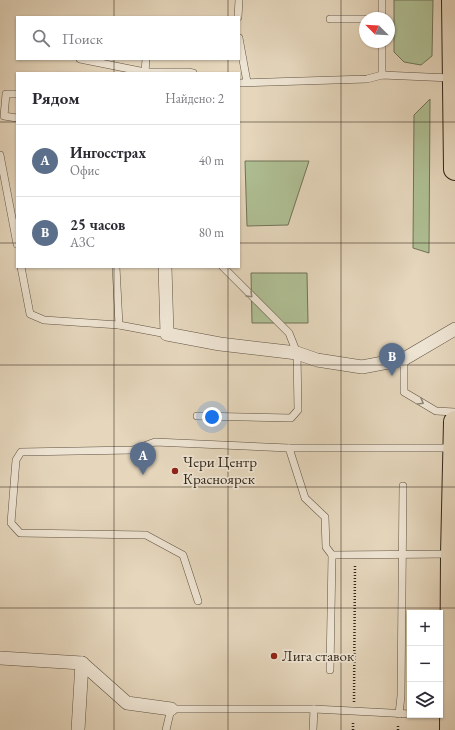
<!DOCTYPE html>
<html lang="ru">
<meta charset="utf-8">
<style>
:root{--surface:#fff;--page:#f7f7f7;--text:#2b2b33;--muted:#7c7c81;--line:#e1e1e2;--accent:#b45309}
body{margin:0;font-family:"EB Garamond",serif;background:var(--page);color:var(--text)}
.controls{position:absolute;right:12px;bottom:12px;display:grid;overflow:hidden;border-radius:0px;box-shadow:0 1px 3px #0004}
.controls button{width:36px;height:36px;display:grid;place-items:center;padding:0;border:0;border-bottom:1px solid var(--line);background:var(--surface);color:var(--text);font:20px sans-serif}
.compass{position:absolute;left:359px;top:12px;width:36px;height:36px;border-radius:50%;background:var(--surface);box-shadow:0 1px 3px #0004;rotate:294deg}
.you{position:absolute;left:212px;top:417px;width:14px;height:14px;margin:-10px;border:3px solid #fff;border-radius:50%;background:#1a73e8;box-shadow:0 0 0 6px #1a73e833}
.badge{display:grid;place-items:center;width:26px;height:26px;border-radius:50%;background:var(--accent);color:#fff;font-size:13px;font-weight:700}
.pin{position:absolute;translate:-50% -33px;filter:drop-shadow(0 1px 2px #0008)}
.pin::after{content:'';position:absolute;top:21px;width:14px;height:12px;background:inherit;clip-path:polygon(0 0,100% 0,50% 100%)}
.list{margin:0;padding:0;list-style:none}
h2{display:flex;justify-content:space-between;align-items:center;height:52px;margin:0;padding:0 16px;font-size:17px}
h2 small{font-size:13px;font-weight:400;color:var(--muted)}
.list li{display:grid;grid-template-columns:26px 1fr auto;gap:12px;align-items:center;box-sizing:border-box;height:72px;padding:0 16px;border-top:1px solid var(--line)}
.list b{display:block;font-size:15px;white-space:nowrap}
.list p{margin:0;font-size:13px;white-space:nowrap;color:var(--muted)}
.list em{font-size:13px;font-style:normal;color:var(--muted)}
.icon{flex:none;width:22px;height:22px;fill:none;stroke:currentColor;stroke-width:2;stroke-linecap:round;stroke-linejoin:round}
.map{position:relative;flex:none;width:455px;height:730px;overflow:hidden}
.search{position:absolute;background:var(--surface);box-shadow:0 1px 3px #0004;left:16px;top:16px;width:224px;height:44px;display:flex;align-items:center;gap:10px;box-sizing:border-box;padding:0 14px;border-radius:0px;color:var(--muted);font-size:15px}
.panel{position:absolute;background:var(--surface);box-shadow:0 1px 3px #0004;left:16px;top:72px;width:224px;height:196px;border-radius:0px}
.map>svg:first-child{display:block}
.green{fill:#afbf94;stroke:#707356}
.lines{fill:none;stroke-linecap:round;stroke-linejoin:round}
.lane-casing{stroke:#5f5342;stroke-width:8}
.street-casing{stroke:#5f5342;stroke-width:14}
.highway-casing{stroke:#322719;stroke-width:24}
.path{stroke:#322719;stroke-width:2.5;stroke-dasharray:1 2;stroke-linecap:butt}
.lane{stroke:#eee4d3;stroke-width:7}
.street{stroke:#eee4d3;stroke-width:13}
.highway{stroke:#e5d6bc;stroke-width:22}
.oneway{stroke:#908676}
.grid{fill:none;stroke:#322719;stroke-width:1;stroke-opacity:0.55}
.poi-dot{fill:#8f2418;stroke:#eee4d3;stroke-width:1.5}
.labels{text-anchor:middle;stroke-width:3.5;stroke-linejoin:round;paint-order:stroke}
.poi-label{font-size:15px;fill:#322719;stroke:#eee4d3;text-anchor:start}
</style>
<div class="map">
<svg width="455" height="730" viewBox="0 0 455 730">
<rect width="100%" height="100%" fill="#e5d6bc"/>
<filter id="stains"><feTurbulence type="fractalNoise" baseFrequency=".005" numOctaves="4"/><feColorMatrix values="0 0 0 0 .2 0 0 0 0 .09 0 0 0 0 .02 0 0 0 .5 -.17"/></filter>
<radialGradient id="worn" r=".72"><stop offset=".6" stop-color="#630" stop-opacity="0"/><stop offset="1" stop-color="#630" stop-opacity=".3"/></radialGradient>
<g class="green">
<polygon points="394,0 433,0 432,56 421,65 404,62 394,52"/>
<polygon points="430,99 429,253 413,248 414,115"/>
<polygon points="245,161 309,161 288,225 247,226"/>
<polygon points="251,273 307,273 308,323 252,323"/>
</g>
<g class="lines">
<defs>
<g id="lane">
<polyline points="238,17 239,0"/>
<polyline points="382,18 382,0"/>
<polyline points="330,19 365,19"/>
<polyline points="239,38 247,82"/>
<polyline points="382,42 382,75"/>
<polyline points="80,59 145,72 188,72 193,73"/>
<polyline points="145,72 146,59"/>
<polyline points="239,83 367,79 382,75 451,78"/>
<polyline points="17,94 6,94 4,116 17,118"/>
<polyline points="0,155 17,244"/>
<polyline points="21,267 30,314 44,320 119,325 167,334"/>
<polyline points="116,267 119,325"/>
<polyline points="404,359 404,392 436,411 455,412"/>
<polyline points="197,416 291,418 298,410 297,353 289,333 223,267"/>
<polyline points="289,448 305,498 325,517 326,547 332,555"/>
<polyline points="198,601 183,555 146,535 20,533 11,523 16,460 21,452 133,450 155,442 289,448 452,448"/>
<polyline points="330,670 332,555 450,554"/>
<polyline points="399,714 401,696 403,486"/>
<polyline points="166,730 171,709 314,709 410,714"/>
<polyline points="313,730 314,709"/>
</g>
<g id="street">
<polyline points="165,267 167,334 220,344 297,353 317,360 362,367 404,359 455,329"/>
<polyline points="0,658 82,663 127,703 171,709"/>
<polyline points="78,730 82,663"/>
</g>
<g id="highway">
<polyline points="453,0 455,169"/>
<polyline points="451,730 452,554 455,422"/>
</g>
</defs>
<use href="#lane" class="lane-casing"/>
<use href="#street" class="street-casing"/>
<use href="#highway" class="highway-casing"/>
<g class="path">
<polyline points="354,702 355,565"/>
<polyline points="353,730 353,721"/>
<polyline points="398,730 398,724"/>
</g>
<use href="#lane" class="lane"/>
<use href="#street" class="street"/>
<use href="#highway" class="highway"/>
</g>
<defs><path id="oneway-chevron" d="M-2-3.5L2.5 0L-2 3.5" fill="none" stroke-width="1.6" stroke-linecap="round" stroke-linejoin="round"/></defs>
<g class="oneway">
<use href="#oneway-chevron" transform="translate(250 295) rotate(45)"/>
<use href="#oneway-chevron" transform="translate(421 402) rotate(30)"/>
</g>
<path class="grid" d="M 114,0 L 114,17M 228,0 L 228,17M 341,0 L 341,730M 114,59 L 114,73M 228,59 L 228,73M 0,122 L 17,122M 239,122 L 455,122M 0,243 L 17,243M 239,243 L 455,243M 114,267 L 114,730M 228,267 L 228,730M 0,365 L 455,365M 0,487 L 455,487M 0,608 L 455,608"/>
<g class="poi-dot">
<circle cx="175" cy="471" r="4"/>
<circle cx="274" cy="656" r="4"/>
</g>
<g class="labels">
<g class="poi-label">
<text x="183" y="467">Чери Центр<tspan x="183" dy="17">Красноярск</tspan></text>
<text x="282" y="661">Лига ставок</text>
</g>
</g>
<rect width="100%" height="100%" filter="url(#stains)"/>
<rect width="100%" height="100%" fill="url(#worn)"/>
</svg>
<div class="controls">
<button>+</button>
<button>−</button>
<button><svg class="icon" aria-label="layers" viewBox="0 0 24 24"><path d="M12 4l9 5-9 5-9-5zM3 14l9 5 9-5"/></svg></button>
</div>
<svg class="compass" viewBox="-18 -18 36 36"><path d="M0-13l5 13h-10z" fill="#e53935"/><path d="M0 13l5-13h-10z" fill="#7c7c81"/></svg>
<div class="you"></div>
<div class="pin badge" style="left:143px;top:475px;background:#5c6f8a">A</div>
<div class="pin badge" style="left:392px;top:376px;background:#5c6f8a">B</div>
<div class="search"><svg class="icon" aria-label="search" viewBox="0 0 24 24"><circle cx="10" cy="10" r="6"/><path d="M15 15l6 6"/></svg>Поиск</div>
<section class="panel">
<h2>Рядом<small>Найдено: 2</small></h2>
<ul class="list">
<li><span class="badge" style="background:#5c6f8a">A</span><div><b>Ингосстрах</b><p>Офис</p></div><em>40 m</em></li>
<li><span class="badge" style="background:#5c6f8a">B</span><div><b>25 часов</b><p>АЗС</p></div><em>80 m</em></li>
</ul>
</section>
</div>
